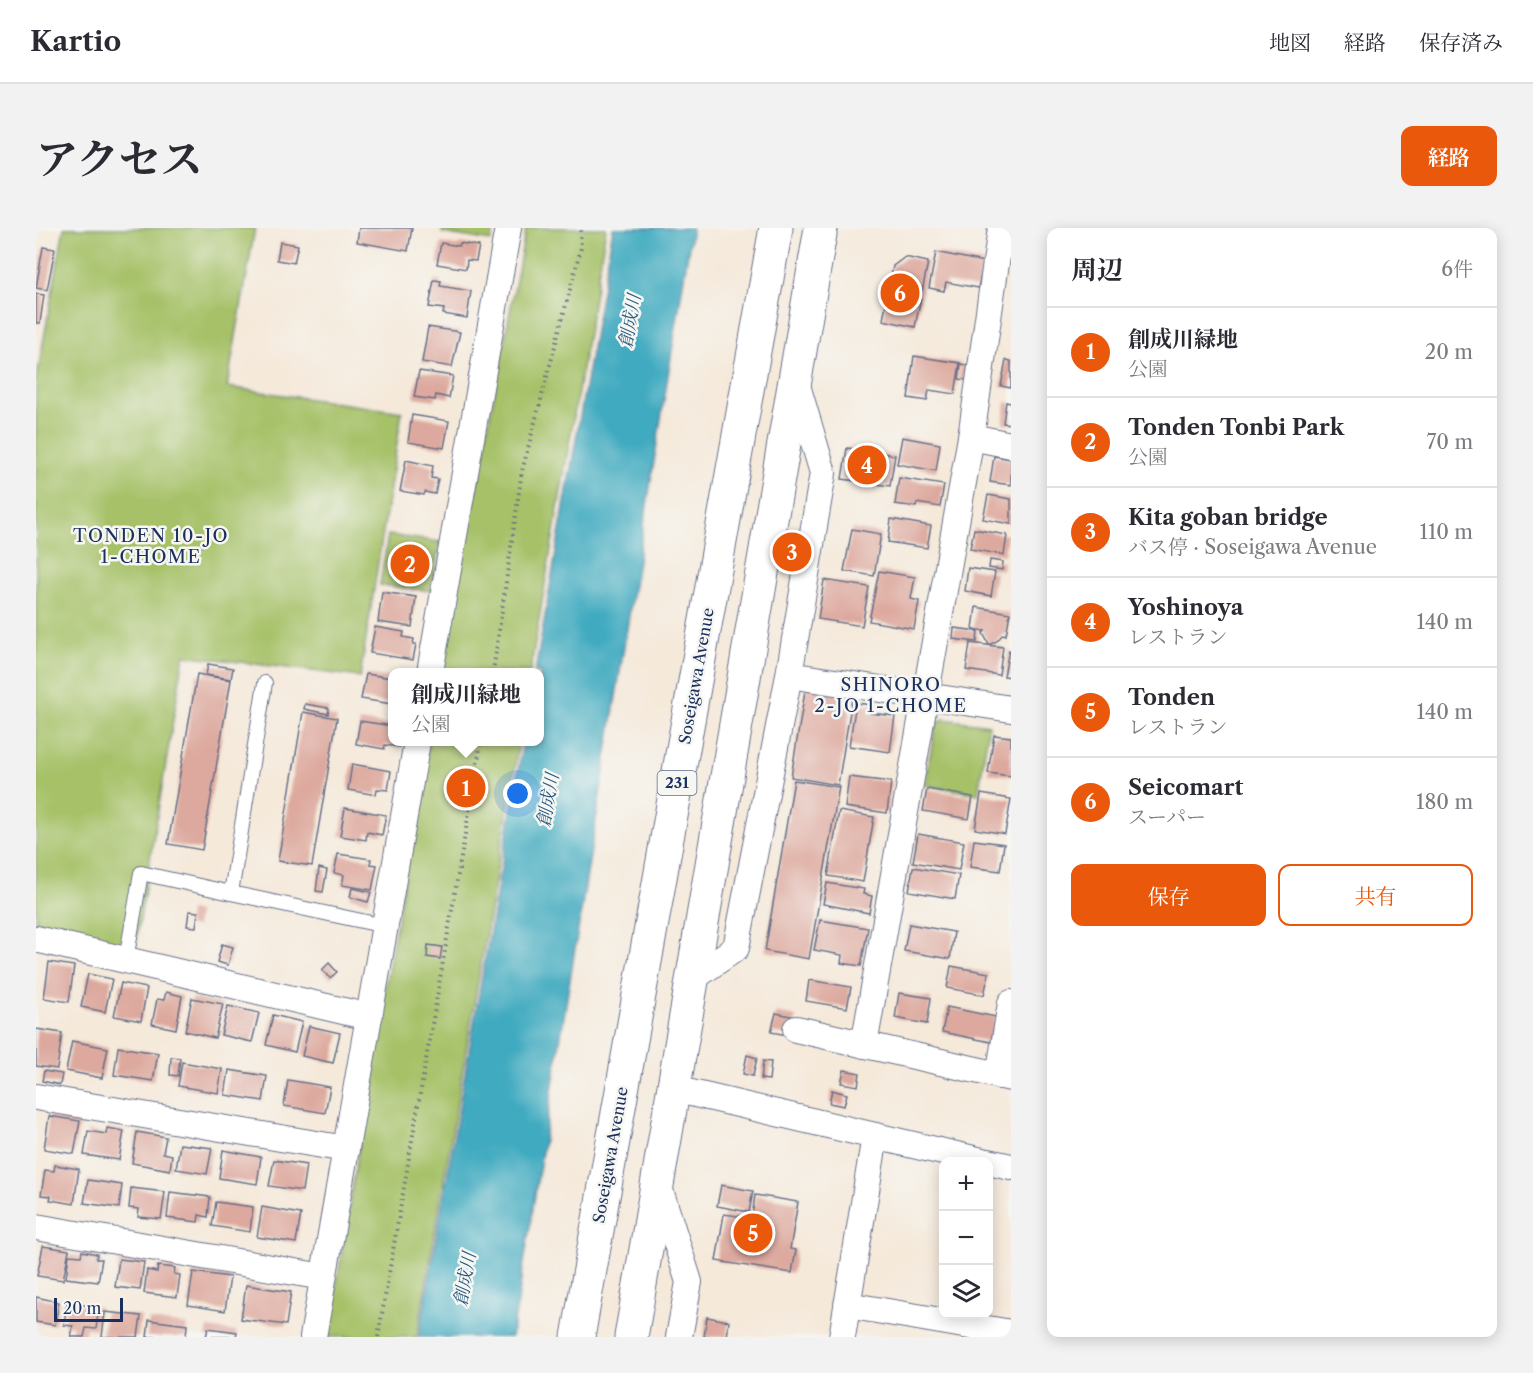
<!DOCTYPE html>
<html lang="ja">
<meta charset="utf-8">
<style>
:root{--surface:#fff;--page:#f2f2f3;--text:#2b2b33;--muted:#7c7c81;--line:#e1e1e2;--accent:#ea580c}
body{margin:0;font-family:"Libre Caslon Text","Noto Serif JP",serif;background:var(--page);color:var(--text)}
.controls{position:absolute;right:18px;bottom:18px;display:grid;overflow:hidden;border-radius:12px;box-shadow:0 3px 15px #0003}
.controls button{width:54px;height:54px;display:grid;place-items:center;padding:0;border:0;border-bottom:2px solid var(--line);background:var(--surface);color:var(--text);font:30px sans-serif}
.scale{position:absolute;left:18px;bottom:15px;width:69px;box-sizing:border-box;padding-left:6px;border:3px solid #1b2f5e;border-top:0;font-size:16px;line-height:21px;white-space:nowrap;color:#1b2f5e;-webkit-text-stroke:4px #f6f6f2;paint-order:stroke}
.you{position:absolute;left:482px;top:566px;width:21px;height:21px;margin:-15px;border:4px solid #fff;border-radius:50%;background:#1a73e8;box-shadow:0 0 0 9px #1a73e833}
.badge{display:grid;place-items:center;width:39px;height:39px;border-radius:50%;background:var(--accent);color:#fff;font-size:20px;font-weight:700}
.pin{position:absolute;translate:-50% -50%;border:3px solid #fff;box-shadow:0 2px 6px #0006}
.popup{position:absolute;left:352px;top:440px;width:156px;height:78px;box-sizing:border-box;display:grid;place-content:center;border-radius:12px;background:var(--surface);filter:drop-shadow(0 2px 4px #0005);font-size:20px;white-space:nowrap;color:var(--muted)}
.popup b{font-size:22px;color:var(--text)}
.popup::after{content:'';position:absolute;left:50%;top:100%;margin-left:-12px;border:12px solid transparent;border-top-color:var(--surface)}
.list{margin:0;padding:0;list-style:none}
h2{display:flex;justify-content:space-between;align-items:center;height:78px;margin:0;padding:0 24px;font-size:26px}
h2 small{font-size:20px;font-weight:400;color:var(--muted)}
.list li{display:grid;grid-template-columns:39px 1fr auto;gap:18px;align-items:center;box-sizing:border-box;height:90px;padding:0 24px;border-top:2px solid var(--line)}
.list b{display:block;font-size:22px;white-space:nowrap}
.list p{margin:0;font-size:20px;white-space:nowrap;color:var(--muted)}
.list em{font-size:20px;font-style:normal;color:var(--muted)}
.actions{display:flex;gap:12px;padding:18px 24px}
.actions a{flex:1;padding:14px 0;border:2px solid var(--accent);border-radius:12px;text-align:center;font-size:21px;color:var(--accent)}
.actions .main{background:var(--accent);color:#fff}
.icon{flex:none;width:33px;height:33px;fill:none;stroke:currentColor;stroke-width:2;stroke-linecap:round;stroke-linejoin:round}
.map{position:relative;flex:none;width:975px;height:1109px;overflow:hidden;border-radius:12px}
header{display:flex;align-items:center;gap:36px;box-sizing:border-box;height:84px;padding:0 30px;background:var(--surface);border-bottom:2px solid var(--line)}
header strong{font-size:28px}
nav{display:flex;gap:33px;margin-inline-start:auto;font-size:21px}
.intro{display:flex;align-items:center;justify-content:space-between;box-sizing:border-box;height:144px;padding:0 36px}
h1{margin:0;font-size:42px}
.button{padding:15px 27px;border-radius:12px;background:var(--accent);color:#fff;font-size:21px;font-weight:700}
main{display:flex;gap:36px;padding:0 36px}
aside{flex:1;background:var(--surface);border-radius:12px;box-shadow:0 3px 15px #0003}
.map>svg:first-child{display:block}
.green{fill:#a6c168;stroke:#607863;stroke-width:1.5}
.water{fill:#41aac0;stroke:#2e6c8f;stroke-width:1.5}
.building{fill:#dda99e}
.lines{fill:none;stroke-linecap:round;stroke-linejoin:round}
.service-casing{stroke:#677089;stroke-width:16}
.minor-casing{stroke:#677089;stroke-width:28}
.trunk-casing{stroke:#677089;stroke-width:35}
.path{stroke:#677089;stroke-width:4;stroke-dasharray:1.5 4.5;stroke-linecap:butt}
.service{stroke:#fff;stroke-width:14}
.minor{stroke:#fff;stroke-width:26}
.trunk{stroke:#fff;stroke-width:33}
.labels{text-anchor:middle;stroke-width:5;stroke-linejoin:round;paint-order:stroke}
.shield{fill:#f6f6f2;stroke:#5d6b8a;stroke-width:1.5}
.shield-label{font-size:15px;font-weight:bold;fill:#1b2f5e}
.street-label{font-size:16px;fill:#1b2f5e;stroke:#f6f6f2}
.water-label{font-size:18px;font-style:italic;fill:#285a80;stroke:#f6f6f2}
.neighbourhood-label{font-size:18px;letter-spacing:1.5px;fill:#1b2f5e;stroke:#f6f6f2}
</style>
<header>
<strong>Kartio</strong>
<nav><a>地図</a><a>経路</a><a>保存済み</a></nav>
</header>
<div class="intro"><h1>アクセス</h1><a class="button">経路</a></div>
<main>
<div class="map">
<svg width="975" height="1109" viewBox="0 0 975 1109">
<rect width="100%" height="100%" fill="#f6f6f2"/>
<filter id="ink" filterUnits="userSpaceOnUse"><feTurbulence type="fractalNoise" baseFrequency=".0167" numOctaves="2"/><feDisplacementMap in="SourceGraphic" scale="12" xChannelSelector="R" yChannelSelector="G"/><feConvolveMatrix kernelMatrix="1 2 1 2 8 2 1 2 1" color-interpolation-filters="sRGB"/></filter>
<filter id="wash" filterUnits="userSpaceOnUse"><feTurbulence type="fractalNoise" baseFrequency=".008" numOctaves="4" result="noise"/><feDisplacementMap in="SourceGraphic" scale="24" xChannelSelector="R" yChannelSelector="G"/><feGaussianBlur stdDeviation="1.35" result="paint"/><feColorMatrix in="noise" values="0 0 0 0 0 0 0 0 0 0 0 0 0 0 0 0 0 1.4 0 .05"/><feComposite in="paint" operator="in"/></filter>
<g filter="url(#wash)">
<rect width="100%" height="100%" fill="#f5e9da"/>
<g class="green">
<polygon points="28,0 219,0 191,159 366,184 324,449 148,427 99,720 0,694 0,154"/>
<polygon points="407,0 457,0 455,13 406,5"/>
<polygon points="490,0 570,0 494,444 405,444"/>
<polygon points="352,307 404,314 395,363 344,357"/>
<polygon points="908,491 953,497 942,566 888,557 900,496"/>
<polygon points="393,514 483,514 381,1109 292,1109 348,765"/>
</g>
<polygon class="water" points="577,0 656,0 481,1078 475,1109 383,1109 487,514 504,514 504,444 499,444"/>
<g id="blocks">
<g class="building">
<polygon points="323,0 376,0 372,23 321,14"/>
<polygon points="244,14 262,17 258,35 241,32"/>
<polygon points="405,15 423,18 424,15 443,18 440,33 431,32 430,41 401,36"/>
<polygon points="7,19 19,21 11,62 0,60"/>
<polygon points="900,24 948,34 942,60 910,54 908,63 893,60"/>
<polygon points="869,29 892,34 879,99 847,92 857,38"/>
<polygon points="398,52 405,53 404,58 435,63 431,90 407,86 408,81 393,79"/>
<polygon points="0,66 8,67 4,95 0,95"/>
<polygon points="392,99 424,104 416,139 386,134"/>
<polygon points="878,128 924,135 919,166 893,162 891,173 872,170"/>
<polygon points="970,132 975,133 975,160 965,158"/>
<polygon points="925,136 934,138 931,152 923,151"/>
<polygon points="383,143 417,148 413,170 400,167 399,172 378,169"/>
<polygon points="970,174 975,175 975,196 967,195"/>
<polygon points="376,187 413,193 408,220 372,214"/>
<polygon points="866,209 904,216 900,243 861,236"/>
<polygon points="811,220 859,227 854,258 806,251"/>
<polygon points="958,228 975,231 975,257 954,254"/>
<polygon points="370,232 397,238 395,250 402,251 399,266 389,264 388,267 364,263"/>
<polygon points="863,250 908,257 904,279 881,275 880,279 859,276"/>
<polygon points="952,267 975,271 975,296 947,291"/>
<polygon points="855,291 895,298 891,320 852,314"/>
<polygon points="816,301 845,306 838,348 808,343"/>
<polygon points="938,301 971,307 968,327 934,321"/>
<polygon points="954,332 967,334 966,342 953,340"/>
<polygon points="932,340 959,344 955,368 929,363"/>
<polygon points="843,343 879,349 875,371 883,373 878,401 833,393"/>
<polygon points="788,352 833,359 826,398 782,391"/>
<polygon points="346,364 380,369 376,399 342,394"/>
<polygon points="940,379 974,385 970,407 967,406 961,413 953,417 947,405 949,403 937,401"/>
<polygon points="339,399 368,404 367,409 378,411 377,416 380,416 377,432 334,425"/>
<polygon points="918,400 942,403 941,414 917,411"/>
<polygon points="934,415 967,419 963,447 930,442"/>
<polygon points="973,422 975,423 975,449 968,448"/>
<polygon points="172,436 197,440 195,451 170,447"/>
<polygon points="161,446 195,452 166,622 132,616"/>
<polygon points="330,446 356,450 356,476 325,471"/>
<polygon points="770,457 817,465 802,557 755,549"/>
<polygon points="820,475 836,477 834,485 859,488 854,524 813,518"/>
<polygon points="269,476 293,480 292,486 268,481"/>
<polygon points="267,484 301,490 276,638 242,633"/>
<polygon points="324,493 356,498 356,514 364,514 363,519 349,517 348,521 320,516"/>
<polygon points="958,507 975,509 975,548 952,545"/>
<polygon points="316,536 355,543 352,562 341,561 340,567 312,562"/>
<polygon points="813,549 855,554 851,585 809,579"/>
<polygon points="758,552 803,559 773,731 729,723"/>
<polygon points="891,561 937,569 933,591 887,583"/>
<polygon points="945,566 975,571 969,606 939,601"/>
<polygon points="309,580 350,587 346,607 331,604 330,612 304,608"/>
<polygon points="803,583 838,589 827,654 792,648"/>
<polygon points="882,606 928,614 923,642 877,634"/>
<polygon points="938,612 968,616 964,643 934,639"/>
<polygon points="302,626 335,631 334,636 341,637 336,662 306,657 308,647 298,645"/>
<polygon points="877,639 923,647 919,671 873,663"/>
<polygon points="283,640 291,642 287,664 280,663"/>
<polygon points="791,655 828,661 827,666 836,668 833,685 787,676"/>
<polygon points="316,660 335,664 332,674 314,669"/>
<polygon points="153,683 162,684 160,699 151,698"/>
<polygon points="784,692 832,700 825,738 805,735 806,727 778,722"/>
<polygon points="873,696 918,704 914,731 868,723"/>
<polygon points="186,716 197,719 192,737 181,734"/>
<polygon points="392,717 406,719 404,731 391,729"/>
<polygon points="13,734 38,738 33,774 8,770"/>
<polygon points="293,735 301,744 294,750 286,742"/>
<polygon points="915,738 953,745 948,767 911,760"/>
<polygon points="52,746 76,751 69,784 45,779"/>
<polygon points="773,752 815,759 811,780 770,773"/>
<polygon points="85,755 111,760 105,793 78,788"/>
<polygon points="130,764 146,768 140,801 116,796 121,771 128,772"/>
<polygon points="863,765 895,770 891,796 859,790"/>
<polygon points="156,770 187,776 179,810 149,803"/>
<polygon points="192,778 223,785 216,814 185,807"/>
<polygon points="911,779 960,789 955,814 906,804"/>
<polygon points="740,785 760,789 756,808 735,804"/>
<polygon points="237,787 266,794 259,824 230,817"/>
<polygon points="273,798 304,805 297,835 266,828"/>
<polygon points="0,801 26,805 21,841 0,838"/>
<polygon points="36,813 72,820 66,850 30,843"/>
<polygon points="82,819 122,825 117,853 78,847"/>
<polygon points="711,827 721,830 717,848 707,846"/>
<polygon points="135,829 144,830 142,848 134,847"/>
<polygon points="727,833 735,834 733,852 725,851"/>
<polygon points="146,834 186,841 182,865 142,858"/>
<polygon points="193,842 231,848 227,873 189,867"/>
<polygon points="808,842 824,845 822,858 805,855"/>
<polygon points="8,843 26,846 24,857 6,853"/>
<polygon points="252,852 294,859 289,885 248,878"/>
<polygon points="796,862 811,866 808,878 793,875"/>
<polygon points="13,888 44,893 38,926 8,921"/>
<polygon points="71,900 88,903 83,932 48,927 52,903 70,906"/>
<polygon points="101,904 130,909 127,925 136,927 134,942 96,935"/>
<polygon points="144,916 176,920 171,946 140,941"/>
<polygon points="187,922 225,929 221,956 183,950"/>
<polygon points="238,932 270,937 266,963 233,958"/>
<polygon points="19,937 43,941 38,976 14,972 15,968 5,967 9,942 18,943"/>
<polygon points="52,952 86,957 83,980 48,975"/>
<polygon points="685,957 717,963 713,984 681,978"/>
<polygon points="95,960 129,964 125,991 102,989 103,981 93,980"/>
<polygon points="134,964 174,969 172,989 163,987 162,994 131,990"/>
<polygon points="719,967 762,974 754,1021 760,1022 756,1045 680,1033 688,986 716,990"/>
<polygon points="180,974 217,979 214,1004 176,998"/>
<polygon points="226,979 265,986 260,1015 221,1009"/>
<polygon points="7,1018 33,1022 27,1052 1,1048"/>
<polygon points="46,1023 61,1026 60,1031 66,1031 62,1054 30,1050 33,1027 45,1028"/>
<polygon points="83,1031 108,1034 104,1062 79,1059"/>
<polygon points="122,1038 139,1040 138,1046 144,1047 141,1069 108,1065 111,1042 121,1044"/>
<polygon points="157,1044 194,1049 189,1083 152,1077"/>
<polygon points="210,1057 255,1064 250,1097 205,1091"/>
<polygon points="0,1069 23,1074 19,1097 0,1094"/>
<polygon points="31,1075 63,1079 60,1101 50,1100 48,1109 35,1109 37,1098 28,1097"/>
<polygon points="69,1084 105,1088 102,1109 66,1109"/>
<polygon points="671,1089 693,1093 691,1109 668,1109"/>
<polygon points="113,1092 151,1097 150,1109 111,1109"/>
<polygon points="172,1100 201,1104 200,1109 170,1109"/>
</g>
</g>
</g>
<g filter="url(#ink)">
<use href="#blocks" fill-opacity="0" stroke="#677089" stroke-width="1.5"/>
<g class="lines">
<defs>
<g id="service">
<polyline points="229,455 195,665 349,698"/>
<polyline points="90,732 105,645 195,665"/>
</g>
<g id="minor">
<polyline points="935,209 975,217"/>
<polyline points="394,444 472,0"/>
<polyline points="753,447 975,481"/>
<polyline points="0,711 333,789"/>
<polyline points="657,750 700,720 753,447 787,245 760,154"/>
<polyline points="760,801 975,850"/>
<polyline points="828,817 935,209 965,0"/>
<polyline points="963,848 975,775"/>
<polyline points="638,861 950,934"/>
<polyline points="0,869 310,921"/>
<polyline points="952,934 975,939"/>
<polyline points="622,956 653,1054 643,1109"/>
<polyline points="0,999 287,1049"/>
<polyline points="811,1077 975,1105"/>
<polyline points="277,1109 381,514"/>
<polyline points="806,1109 839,908"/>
</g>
<g id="trunk">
<polyline points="542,1109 740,0"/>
<polyline points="595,1109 785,0"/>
</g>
</defs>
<use href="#service" class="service-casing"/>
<use href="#minor" class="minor-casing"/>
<use href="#trunk" class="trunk-casing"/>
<g class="path">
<polyline points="457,444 486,243 545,20 544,0"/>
<polyline points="342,1109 445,514"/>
</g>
<use href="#service" class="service"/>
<use href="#minor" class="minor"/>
<use href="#trunk" class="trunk"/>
</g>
</g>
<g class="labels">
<rect class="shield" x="621.5" y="543" width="39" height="24" rx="4.5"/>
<g class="shield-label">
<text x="641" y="560">231</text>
</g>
<g class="street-label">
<text transform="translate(660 448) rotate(-80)" y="6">Soseigawa Avenue</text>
<text transform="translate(574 927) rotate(-80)" y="6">Soseigawa Avenue</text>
</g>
<g class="water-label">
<text transform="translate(594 93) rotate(-80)" y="6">創成川</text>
<text transform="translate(512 572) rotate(-80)" y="6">創成川</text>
<text transform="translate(429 1051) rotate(-80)" y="6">創成川</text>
</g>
<g class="neighbourhood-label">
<text x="115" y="314">TONDEN 10-JO<tspan x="115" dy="21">1-CHOME</tspan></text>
<text x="855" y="463">SHINORO<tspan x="855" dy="21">2-JO 1-CHOME</tspan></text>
</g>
</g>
</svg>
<div class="controls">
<button>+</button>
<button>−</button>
<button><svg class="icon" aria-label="layers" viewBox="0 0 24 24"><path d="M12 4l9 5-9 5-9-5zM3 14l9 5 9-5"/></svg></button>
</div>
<div class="scale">20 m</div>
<div class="you"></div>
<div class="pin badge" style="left:430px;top:560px">1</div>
<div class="popup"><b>創成川緑地</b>公園</div>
<div class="pin badge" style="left:374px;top:336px">2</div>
<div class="pin badge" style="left:756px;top:324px">3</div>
<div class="pin badge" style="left:831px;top:237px">4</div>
<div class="pin badge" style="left:717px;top:1005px">5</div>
<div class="pin badge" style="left:864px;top:65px">6</div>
</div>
<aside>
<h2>周辺<small>6件</small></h2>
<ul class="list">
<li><span class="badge">1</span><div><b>創成川緑地</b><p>公園</p></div><em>20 m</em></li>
<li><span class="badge">2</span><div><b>Tonden Tonbi Park</b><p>公園</p></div><em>70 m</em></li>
<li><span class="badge">3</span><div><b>Kita goban bridge</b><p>バス停 · Soseigawa Avenue</p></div><em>110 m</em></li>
<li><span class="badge">4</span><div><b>Yoshinoya</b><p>レストラン</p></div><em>140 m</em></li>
<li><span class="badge">5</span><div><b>Tonden</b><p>レストラン</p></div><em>140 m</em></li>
<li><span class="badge">6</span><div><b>Seicomart</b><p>スーパー</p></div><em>180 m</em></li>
</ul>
<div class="actions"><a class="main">保存</a><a>共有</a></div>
</aside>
</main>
